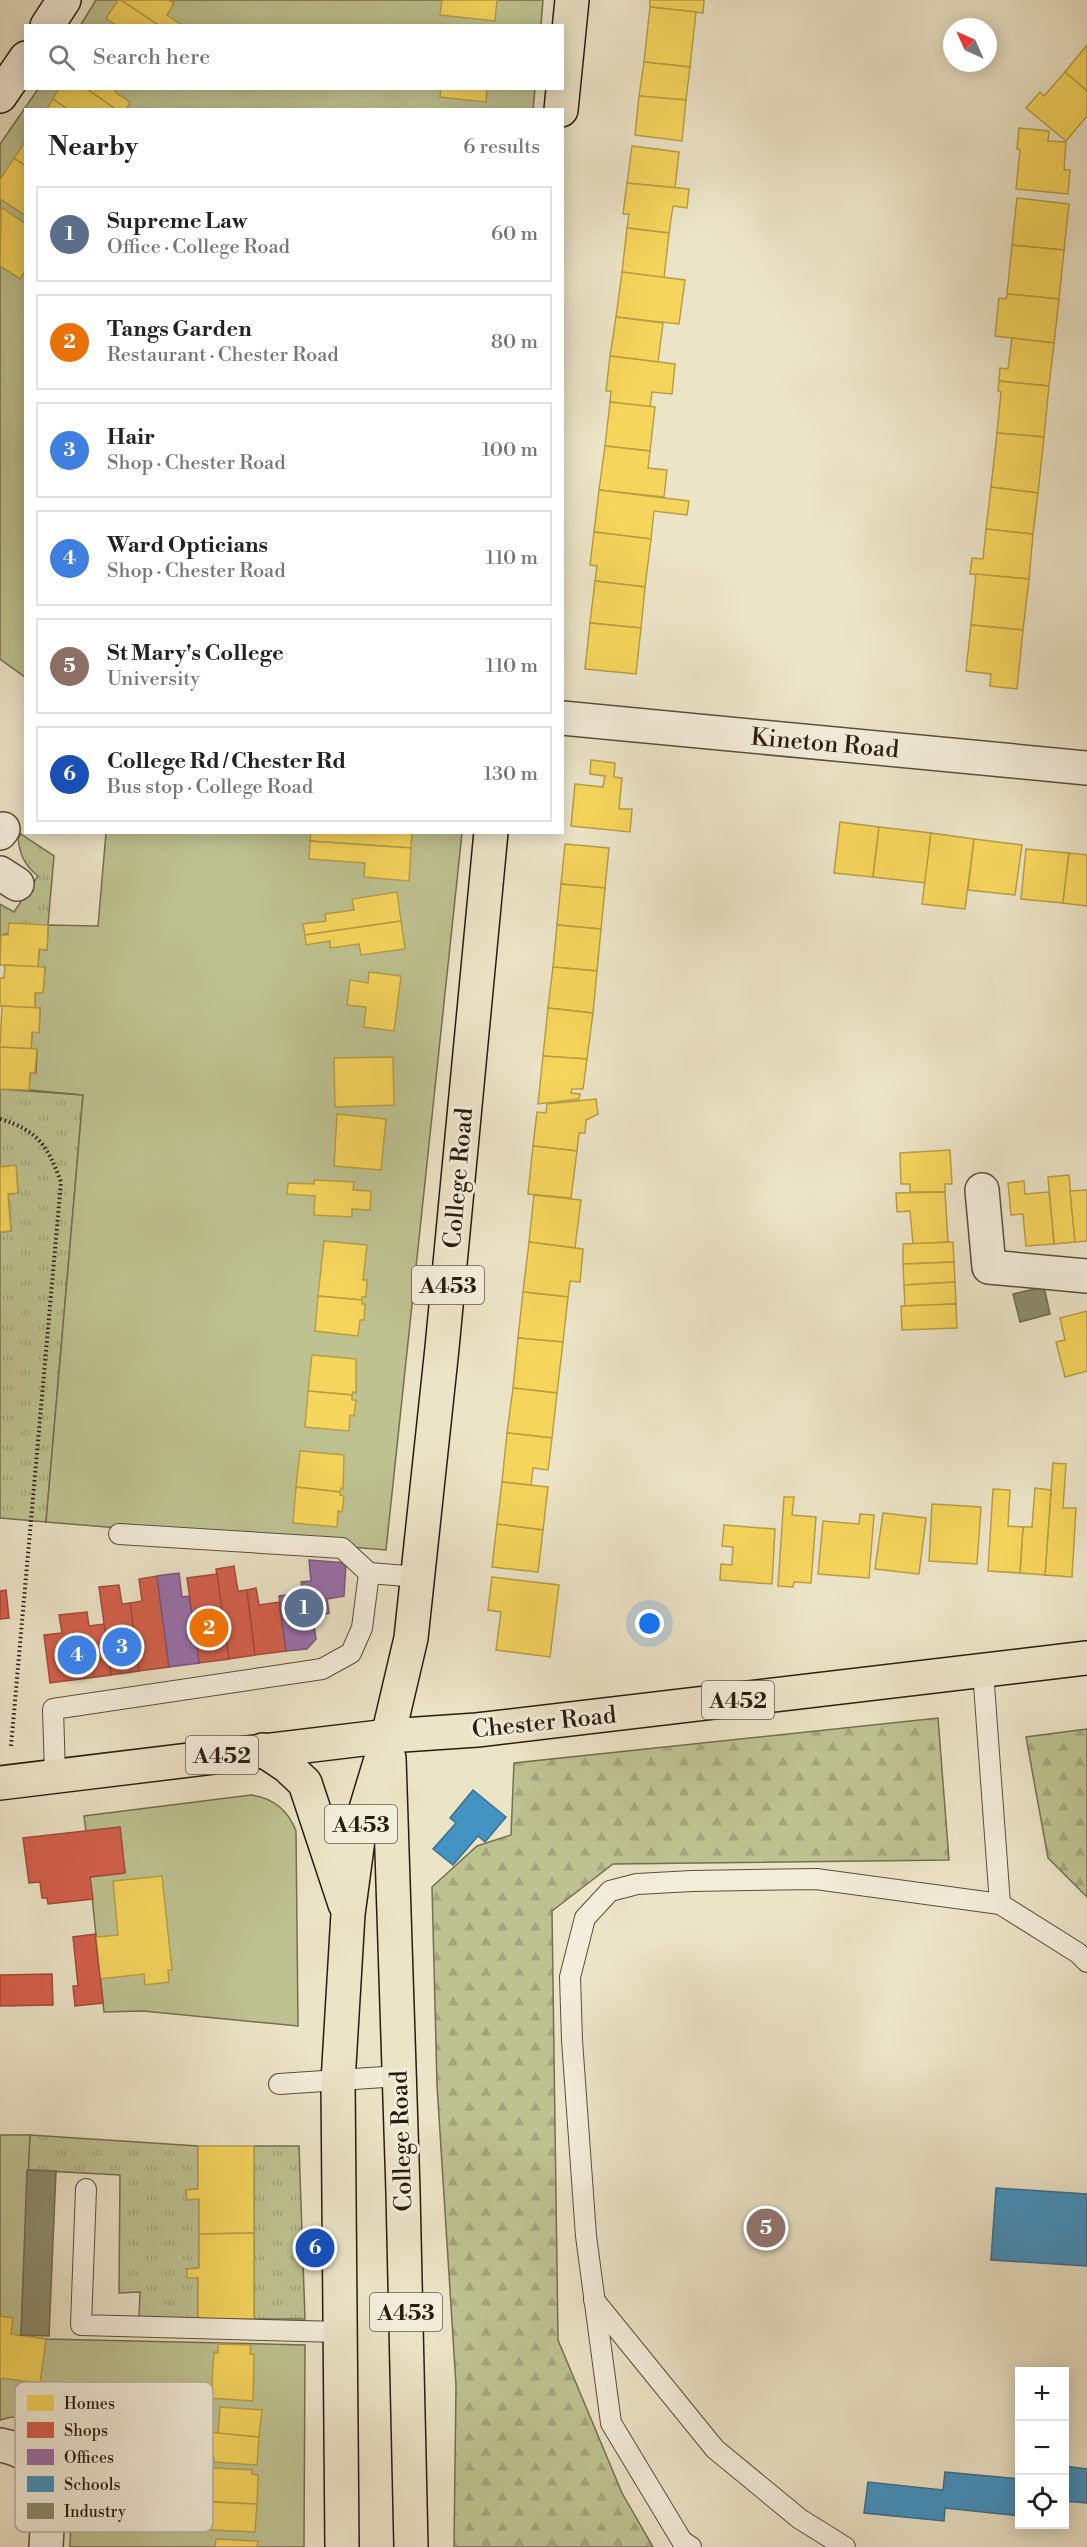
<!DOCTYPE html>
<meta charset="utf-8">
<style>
:root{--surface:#fff;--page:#f2f2f2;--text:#222;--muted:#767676;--line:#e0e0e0;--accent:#8f2418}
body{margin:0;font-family:"Libre Bodoni",serif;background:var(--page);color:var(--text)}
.controls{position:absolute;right:18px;bottom:18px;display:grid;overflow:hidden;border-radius:0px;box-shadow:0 3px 15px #0003}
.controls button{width:54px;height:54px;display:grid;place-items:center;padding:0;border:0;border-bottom:2px solid var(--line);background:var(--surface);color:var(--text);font:30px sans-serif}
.compass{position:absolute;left:943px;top:18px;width:54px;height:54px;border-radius:50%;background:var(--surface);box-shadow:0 3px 15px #0003;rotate:315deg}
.you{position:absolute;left:650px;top:1624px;width:21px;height:21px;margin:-15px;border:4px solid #fff;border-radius:50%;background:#1a73e8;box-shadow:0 0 0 9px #1a73e833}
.badge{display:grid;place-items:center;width:39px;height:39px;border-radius:50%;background:var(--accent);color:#fff;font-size:20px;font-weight:700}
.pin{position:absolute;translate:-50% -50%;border:3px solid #fff;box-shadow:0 2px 6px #0006}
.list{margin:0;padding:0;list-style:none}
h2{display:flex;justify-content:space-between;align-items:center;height:78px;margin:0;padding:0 24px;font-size:26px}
h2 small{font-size:20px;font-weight:400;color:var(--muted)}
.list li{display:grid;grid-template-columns:39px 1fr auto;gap:18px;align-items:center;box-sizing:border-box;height:96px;margin:0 12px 12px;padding:0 12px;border:2px solid var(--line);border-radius:0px}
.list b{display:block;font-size:22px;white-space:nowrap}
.list p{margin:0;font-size:20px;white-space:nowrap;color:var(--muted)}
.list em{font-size:20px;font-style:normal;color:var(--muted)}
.icon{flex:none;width:33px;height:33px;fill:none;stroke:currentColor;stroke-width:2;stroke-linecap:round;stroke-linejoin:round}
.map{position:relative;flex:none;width:1087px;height:2547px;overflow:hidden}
.search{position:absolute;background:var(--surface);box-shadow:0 3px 15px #0003;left:24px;top:24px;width:540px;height:66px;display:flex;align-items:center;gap:15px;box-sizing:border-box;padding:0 21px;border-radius:0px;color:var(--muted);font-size:22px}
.panel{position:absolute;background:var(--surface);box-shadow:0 3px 15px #0003;left:24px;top:108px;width:540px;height:726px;border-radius:0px}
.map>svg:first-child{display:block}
.grass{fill:url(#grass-tufts);stroke:#746f50;stroke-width:1.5}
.forest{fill:url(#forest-firs);stroke:#746f50;stroke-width:1.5}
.garden{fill:#bec291;stroke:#746f50;stroke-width:1.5}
.homes{fill:#f6d55c;stroke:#b89e45;stroke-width:1.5}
.shops{fill:#d6604d;stroke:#a24c3a;stroke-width:1.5}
.offices{fill:#9970ab;stroke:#77577c;stroke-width:1.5}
.schools{fill:#4393c3;stroke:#3b6f8d;stroke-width:1.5}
.industry{fill:#8c8c6e;stroke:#6e6a52;stroke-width:1.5}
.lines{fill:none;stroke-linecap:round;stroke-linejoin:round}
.service-casing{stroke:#5a4e3d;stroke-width:22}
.minor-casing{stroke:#5a4e3d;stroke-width:36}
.secondary-casing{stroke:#291c0f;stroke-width:36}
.primary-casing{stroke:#291c0f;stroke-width:36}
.trunk-casing{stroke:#291c0f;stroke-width:36}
.path{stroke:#291c0f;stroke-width:4;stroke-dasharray:1.5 3;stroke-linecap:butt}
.service{stroke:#f3eddb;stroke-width:20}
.minor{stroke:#f3eddb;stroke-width:33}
.secondary{stroke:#f3eddb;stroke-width:33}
.primary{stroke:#ece4c7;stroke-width:33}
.trunk{stroke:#ece4c7;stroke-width:33}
.labels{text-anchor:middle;stroke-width:6;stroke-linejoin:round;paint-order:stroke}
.shield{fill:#f3eddb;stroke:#665b4c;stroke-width:1.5}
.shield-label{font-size:22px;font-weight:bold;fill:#291c0f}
.street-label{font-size:24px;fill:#291c0f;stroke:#f3eddb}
.key{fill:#f3eddb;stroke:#b6ae9e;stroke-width:1.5}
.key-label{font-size:16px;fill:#291c0f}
</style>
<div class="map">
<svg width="1087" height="2547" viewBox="0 0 1087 2547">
<defs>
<pattern id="grass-tufts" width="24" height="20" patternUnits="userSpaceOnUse" patternTransform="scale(1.5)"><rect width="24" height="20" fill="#bec291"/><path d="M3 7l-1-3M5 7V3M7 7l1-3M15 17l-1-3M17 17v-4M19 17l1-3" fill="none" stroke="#a3a67c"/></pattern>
<pattern id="forest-firs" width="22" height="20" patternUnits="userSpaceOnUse" patternTransform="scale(1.5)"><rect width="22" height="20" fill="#bec291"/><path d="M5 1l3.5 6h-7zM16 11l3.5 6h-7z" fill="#a3a67c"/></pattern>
</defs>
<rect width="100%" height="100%" fill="#ece4c7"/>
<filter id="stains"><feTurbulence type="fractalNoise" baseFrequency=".00333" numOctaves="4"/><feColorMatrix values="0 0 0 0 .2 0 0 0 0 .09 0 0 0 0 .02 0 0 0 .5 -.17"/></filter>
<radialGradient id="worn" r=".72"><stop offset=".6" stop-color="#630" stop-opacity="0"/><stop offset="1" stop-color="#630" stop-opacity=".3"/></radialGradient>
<g class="grass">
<path d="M 21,834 L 54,856 L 48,925 L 1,935 L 0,953 L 0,904 L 14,912 L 38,876 C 24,865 20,855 18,838 Z"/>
<polygon points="0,1089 83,1095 46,1522 0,1518 0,1232 11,1231 8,1194 18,1193 16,1166 0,1167"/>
<polygon points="30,2135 198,2146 198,2189 186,2190 187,2199 199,2199 199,2268 187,2269 198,2278 198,2321 139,2317 140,2292 119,2293 120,2175 27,2170"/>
<polygon points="254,2146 299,2146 305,2319 254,2319"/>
</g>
<g class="forest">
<polygon points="938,1718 949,1860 613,1864 552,1911 558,2340 622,2493 653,2547 454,2547 456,2385 437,2085 432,1887 477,1846 511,1835 514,1763"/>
<polygon points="1087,1729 1087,1897 1048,1858 1026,1737"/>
</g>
<g class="garden">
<polygon points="96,0 543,0 541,25 80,26"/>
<polygon points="38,89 535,89 533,110 26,110 25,677 0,659 0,144"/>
<polygon points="106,833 462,833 386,1550 46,1522 83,1095 29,1090 30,1073 36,1073 37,1050 31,1049 32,1032 39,1032 40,1008 35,1008 35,993 43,992 45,967 38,967 39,949 47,950 48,925 98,926"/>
<path d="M 251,1795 C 274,1798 288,1810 296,1831 L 298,2026 L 143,2011 L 104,2012 L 90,1877 L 125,1872 L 120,1827 L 86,1831 L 84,1816 Z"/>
<path d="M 0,2135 L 30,2135 L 21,2335 L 46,2339 L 305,2345 L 304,2547 L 70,2547 C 70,2510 82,2446 45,2424 C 31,2416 15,2415 0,2420 Z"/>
</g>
<g class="homes">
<polygon points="118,0 121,0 160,26 117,26 106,18"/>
<polygon points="121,0 169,0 174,3 167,15 182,25 160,26"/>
<polygon points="442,0 497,0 495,21 440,15"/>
<polygon points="650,0 704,0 703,13 650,7"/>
<polygon points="650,7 696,12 690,67 644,62"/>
<polygon points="1087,45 1087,91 1065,72"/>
<polygon points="644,62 690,67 686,100 639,96"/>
<polygon points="1065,72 1087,91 1087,116 1066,141 1026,108 1040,92 1044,96"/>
<polygon points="59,88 86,88 117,110 69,110 53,99"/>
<polygon points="86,88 117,88 115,92 130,102 126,110 117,110"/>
<polygon points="441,88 487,88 486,102 440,97"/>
<polygon points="639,96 686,100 682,141 635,135"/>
<polygon points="53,99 69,110 46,110"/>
<polygon points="1019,128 1049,131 1048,141 1066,142 1064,170 1070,170 1068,194 1016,189 1020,150 1017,149"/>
<polygon points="26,140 26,166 14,158"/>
<polygon points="632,146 679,152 675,188 627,183"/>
<polygon points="14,158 26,166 26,216 0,199 0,179"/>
<polygon points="627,183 689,189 687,208 673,206 669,233 627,228 629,214 623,214"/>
<polygon points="1017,198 1069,204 1064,250 1012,245"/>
<polygon points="1,207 26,224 26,270 20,279 0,266"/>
<polygon points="627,228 669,233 664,278 622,272"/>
<polygon points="1012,245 1064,250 1059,299 1007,294"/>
<polygon points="622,272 685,280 679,324 616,317"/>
<polygon points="1007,294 1059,299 1054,343 995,336 999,298 1006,299"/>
<polygon points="616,317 663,323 658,362 610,356"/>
<polygon points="1012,338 1054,343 1049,386 999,381 1000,368 1008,369"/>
<polygon points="610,356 675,364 672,394 652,392 650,407 610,402 611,391 606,391"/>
<polygon points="999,381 1049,386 1044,437 997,433 1001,392 998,391"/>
<polygon points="610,402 655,407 650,451 605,446"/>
<polygon points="997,433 1044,437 1038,493 991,487"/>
<polygon points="605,446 650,451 648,468 667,470 664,497 599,490"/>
<polygon points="991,487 1038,493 1033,534 986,529"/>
<polygon points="599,490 689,501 687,515 654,511 651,539 594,532"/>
<polygon points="986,529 1033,534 1029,579 970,574 972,558 983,559"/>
<polygon points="594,532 651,539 645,587 595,581 597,566 590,565"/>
<polygon points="976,574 1029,579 1023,630 971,625"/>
<polygon points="595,581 645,587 641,628 590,623"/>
<polygon points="590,623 641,628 636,674 585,669"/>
<polygon points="971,625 1023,630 1017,689 990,686 991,674 966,671"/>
<polygon points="591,760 615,763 614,777 622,778 619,809 632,809 630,832 571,826 575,784 603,787 605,776 590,774"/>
<polygon points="840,822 879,827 873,877 834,873"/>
<polygon points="879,827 931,833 926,883 873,877"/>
<polygon points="311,832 412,832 411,848 310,841"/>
<polygon points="931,833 974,839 965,909 922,904"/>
<polygon points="974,839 1022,845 1015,895 968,890"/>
<polygon points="310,841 411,848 409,881 364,877 365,863 309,859"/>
<polygon points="565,844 609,848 605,888 561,884"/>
<polygon points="1026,849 1069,853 1063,903 1021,899"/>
<polygon points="1069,853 1087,855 1087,906 1063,903"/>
<polygon points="561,884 605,888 601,929 557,925"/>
<polygon points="397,892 401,921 305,935 303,924 326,921 325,914 354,910 352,899"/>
<polygon points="401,921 405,949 361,955 359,944 330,948 330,941 306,945 305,935"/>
<polygon points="9,923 48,925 47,950 39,949 38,967 0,965 1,935 8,935"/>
<polygon points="557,925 601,929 597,971 553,967"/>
<polygon points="5,965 45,967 43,993 35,993 35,1008 0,1006 0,978 4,978"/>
<polygon points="553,967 597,971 593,1013 548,1008"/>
<polygon points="369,972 401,976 394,1031 364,1027 366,1007 347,1005 350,980 368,983"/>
<polygon points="2,1006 40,1008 39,1033 32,1032 31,1049 0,1047"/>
<polygon points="548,1008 593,1013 587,1059 543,1056"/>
<polygon points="0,1047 37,1049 35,1073 30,1073 29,1090 0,1089"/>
<polygon points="543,1056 587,1059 583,1089 572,1089 571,1093 580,1094 579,1099 538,1104"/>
<polygon points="393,1057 394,1105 335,1107 334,1058"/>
<polygon points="596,1099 598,1114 586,1120 585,1133 579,1133 577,1151 533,1146 537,1112 546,1113 547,1104"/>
<polygon points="337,1114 386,1119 381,1170 334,1166"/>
<polygon points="533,1146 577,1151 571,1198 528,1194"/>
<polygon points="950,1150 952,1184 945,1184 945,1192 910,1192 910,1184 901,1184 900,1153"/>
<polygon points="16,1165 18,1193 8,1194 11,1231 0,1232 0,1167"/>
<polygon points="1069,1175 1075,1242 1054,1244 1048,1177"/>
<polygon points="314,1180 354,1182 353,1190 371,1191 370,1210 352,1209 352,1217 314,1215 315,1196 287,1194 288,1183 314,1184"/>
<polygon points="1024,1181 1025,1194 1049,1192 1054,1244 1026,1246 1023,1214 1011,1215 1008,1183"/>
<polygon points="1087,1190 1087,1241 1075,1242 1070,1191"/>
<polygon points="945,1192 948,1242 913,1244 910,1211 897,1212 896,1193"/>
<polygon points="534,1195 581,1200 575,1248 529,1242"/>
<polygon points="324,1241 367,1245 363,1280 367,1280 366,1297 362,1297 362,1300 318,1296"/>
<polygon points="529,1242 583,1249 580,1282 570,1281 568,1297 523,1292"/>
<polygon points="953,1242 954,1262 903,1264 903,1244"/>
<polygon points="954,1262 955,1282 904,1285 903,1264"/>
<polygon points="955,1282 956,1304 905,1306 904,1285"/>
<polygon points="523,1292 568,1297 563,1342 518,1338"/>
<polygon points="318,1296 362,1300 362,1304 365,1304 364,1320 360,1320 358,1336 315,1331"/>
<polygon points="956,1304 957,1328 902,1330 901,1306"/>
<polygon points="1087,1311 1087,1371 1065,1377 1056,1342 1065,1340 1060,1318"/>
<polygon points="518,1338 563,1342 557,1393 513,1388"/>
<polygon points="312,1355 356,1359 356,1393 353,1392 352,1395 308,1391"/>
<polygon points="513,1388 557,1393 552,1438 507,1433"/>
<polygon points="308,1391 352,1395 352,1400 356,1400 354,1416 350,1415 349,1431 305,1427"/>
<polygon points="507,1433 552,1438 548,1470 533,1468 531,1485 502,1482"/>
<polygon points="300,1451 344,1455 343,1489 341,1488 340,1492 296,1487"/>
<polygon points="1053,1463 1066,1464 1063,1508 1076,1508 1072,1577 1045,1575"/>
<polygon points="502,1482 548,1487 543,1530 497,1524"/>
<polygon points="296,1487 340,1492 340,1495 344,1496 342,1512 338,1511 337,1527 293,1523"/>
<polygon points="1035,1488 1051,1490 1045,1575 1020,1573 1023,1527 1032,1527"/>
<polygon points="993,1489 1010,1490 1008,1526 1023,1527 1020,1573 988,1571"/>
<polygon points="784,1497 794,1497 792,1515 816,1517 811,1583 794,1582 793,1587 778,1586"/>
<polygon points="932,1504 981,1507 977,1564 929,1561"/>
<polygon points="883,1513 926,1518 919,1574 875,1569"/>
<polygon points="860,1514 874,1515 869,1578 818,1574 823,1521 859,1524"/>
<polygon points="497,1524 543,1530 538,1572 492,1567"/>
<polygon points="724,1525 775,1529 772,1584 720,1580 721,1564 732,1565 733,1547 722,1546"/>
<polygon points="492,1577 559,1585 550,1657 496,1650 501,1612 488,1610"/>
<polygon points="162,1876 172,1970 168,1970 169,1982 145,1985 144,1974 100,1979 96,1937 118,1935 113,1881"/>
<polygon points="198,2146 254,2146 254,2233 199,2234 199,2199 187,2200 186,2190 198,2189"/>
<polygon points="254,2233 254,2319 198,2319 198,2278 187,2278 187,2269 199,2268 199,2234"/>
<polygon points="0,2316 13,2318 11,2334 46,2339 40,2383 0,2378"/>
<polygon points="218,2344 251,2345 250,2354 254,2354 253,2401 211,2398 214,2352 218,2353"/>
<polygon points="220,2407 262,2410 259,2437 218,2434"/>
<polygon points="207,2432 259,2437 257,2465 214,2462 214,2458 205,2457"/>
<polygon points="197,2467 252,2470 252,2474 258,2475 257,2504 212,2502 213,2484 195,2484"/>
<polygon points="212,2502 257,2504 255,2532 192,2529 193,2511 212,2512"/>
<polygon points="216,2539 258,2541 257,2547 215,2547"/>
</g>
<g class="shops">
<polygon points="234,1566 238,1591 247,1590 255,1655 229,1659 216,1569"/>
<polygon points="217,1574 229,1659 199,1663 187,1578"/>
<polygon points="157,1576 169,1667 139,1671 130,1603 142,1601 139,1579"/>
<polygon points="119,1585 122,1604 130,1603 139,1671 111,1675 99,1587"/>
<polygon points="256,1588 259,1605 279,1602 286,1651 255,1655 247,1590"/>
<polygon points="6,1590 9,1618 0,1619 0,1591"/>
<polygon points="87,1612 89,1626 104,1624 111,1675 50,1683 44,1635 62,1633 59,1615"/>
<polygon points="120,1827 125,1873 90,1877 93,1899 48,1904 47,1898 42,1898 40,1882 29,1883 23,1838"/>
<polygon points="95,1934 103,2003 75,2006 73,1986 78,1986 73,1937"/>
<polygon points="52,1974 53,2005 0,2006 0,1975"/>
</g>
<g class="offices">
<polygon points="309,1560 346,1563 344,1596 327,1599 329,1613 313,1618 316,1639 307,1649 286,1651 279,1596 303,1593 301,1582 311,1581"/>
<polygon points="179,1573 182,1597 189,1596 199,1663 169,1667 157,1576"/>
</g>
<g class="schools">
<polygon points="473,1790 506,1817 485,1842 478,1836 453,1865 433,1849 456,1823 450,1818"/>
<polygon points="996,2188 1087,2194 1087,2266 991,2260"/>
<polygon points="1064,2466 1087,2469 1087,2503 1064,2501"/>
<polygon points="945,2472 1020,2479 1020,2516 945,2508 944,2521 864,2513 868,2482 943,2490"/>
</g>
<g class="industry">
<polygon points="1044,1287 1050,1314 1020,1322 1013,1294"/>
<polygon points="27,2170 56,2171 49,2336 21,2335"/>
</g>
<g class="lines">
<defs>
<g id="service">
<polyline points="119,1534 342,1548 369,1573"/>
<polyline points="55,1775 53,1709 322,1669 351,1653 362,1628 369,1573 419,1577"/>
<polyline points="1000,1904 1078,1953 1087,1962"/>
<polyline points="279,2084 399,2076"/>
<polyline points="86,2189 81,2325 340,2332"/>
<polyline points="594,2300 715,2449 800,2519 845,2547"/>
<polyline points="691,2547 682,2541 611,2423 586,2236 572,2040 570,1977 585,1918 610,1891 637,1884 692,1881 816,1879 1000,1904 983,1671"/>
</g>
<g id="minor">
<polyline points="562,718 1087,768"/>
<polyline points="0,833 3,829"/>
<polyline points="0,873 17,884"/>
<polyline points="982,1190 989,1267 1087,1276"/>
<path d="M 0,2445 C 57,2455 48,2502 46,2547"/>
</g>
<g id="secondary">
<polyline points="47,26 64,0"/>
<polyline points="0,96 26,58"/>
</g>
<g id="primary">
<polyline points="561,110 572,0"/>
<polyline points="263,1750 287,1766 305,1783 345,1904"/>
<polyline points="389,1758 403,2192 411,2547"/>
<polyline points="342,2547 338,2082 348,1914 359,1832 388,1736 411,1638 442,1348 491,832"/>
</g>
<polyline id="trunk" points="0,1783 388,1736 477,1730 1087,1658"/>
</defs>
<use href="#service" class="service-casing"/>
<use href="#minor" class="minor-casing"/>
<use href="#secondary" class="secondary-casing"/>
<use href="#primary" class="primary-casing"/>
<use href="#trunk" class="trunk-casing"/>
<path class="path" d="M 0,1119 C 38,1130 48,1147 61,1182 L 11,1746"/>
<use href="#service" class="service"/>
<use href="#minor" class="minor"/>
<use href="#secondary" class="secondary"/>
<use href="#primary" class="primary"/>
<use href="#trunk" class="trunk"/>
</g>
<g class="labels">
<g class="shield">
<rect x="412" y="1266" width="72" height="38" rx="4.5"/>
<rect x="702" y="1681" width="72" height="38" rx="4.5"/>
<rect x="186" y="1736" width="72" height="38" rx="4.5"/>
<rect x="325" y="1805" width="72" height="38" rx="4.5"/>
<rect x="370" y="2293" width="72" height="38" rx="4.5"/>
</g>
<g class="shield-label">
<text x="448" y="1293">A453</text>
<text x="738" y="1708">A452</text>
<text x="222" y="1763">A452</text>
<text x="361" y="1832">A453</text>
<text x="406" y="2320">A453</text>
</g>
<g class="street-label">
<text transform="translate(825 743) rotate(5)" y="8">Kineton Road</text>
<text transform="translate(458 1178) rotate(-85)" y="8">College Road</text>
<text transform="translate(544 1722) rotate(-6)" y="8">Chester Road</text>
<text transform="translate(401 2141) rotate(-92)" y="8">College Road</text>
</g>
</g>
<rect x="15" y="2382" width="198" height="150" rx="9" class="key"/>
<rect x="27" y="2395" width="27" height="16" fill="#f6d55c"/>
<rect x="27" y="2422" width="27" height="16" fill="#d6604d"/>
<rect x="27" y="2449" width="27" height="16" fill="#9970ab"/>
<rect x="27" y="2476" width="27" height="16" fill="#4393c3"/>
<rect x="27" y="2503" width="27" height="16" fill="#8c8c6e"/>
<g class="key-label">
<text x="64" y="2409">Homes</text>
<text x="64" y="2436">Shops</text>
<text x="64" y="2463">Offices</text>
<text x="64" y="2490">Schools</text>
<text x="64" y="2517">Industry</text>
</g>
<rect width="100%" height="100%" filter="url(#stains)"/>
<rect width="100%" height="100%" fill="url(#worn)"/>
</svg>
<div class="controls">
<button>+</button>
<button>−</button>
<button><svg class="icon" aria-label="locate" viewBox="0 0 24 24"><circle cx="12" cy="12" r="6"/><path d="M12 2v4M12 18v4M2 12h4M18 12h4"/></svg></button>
</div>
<svg class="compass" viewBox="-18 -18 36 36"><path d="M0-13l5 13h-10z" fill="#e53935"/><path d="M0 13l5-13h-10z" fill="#767676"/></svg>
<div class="you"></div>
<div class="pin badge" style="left:304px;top:1608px;background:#5c6f8a">1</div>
<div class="pin badge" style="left:209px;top:1628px;background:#e8710a">2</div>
<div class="pin badge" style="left:122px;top:1647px;background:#3f7fe0">3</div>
<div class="pin badge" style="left:77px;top:1655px;background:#3f7fe0">4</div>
<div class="pin badge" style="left:766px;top:2228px;background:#8d6e63">5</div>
<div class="pin badge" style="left:315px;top:2248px;background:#1a4fb4">6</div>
<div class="search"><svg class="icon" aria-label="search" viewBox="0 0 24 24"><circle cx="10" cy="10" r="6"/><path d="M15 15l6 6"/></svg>Search here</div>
<section class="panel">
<h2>Nearby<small>6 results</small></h2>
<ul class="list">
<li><span class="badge" style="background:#5c6f8a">1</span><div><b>Supreme Law</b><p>Office · College Road</p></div><em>60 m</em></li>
<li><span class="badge" style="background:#e8710a">2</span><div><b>Tangs Garden</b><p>Restaurant · Chester Road</p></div><em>80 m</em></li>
<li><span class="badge" style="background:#3f7fe0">3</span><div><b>Hair</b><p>Shop · Chester Road</p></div><em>100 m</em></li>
<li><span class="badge" style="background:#3f7fe0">4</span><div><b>Ward Opticians</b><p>Shop · Chester Road</p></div><em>110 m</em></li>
<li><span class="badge" style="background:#8d6e63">5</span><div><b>St Mary's College</b><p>University</p></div><em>110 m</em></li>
<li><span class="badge" style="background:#1a4fb4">6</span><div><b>College Rd / Chester Rd</b><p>Bus stop · College Road</p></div><em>130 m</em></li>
</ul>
</section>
</div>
